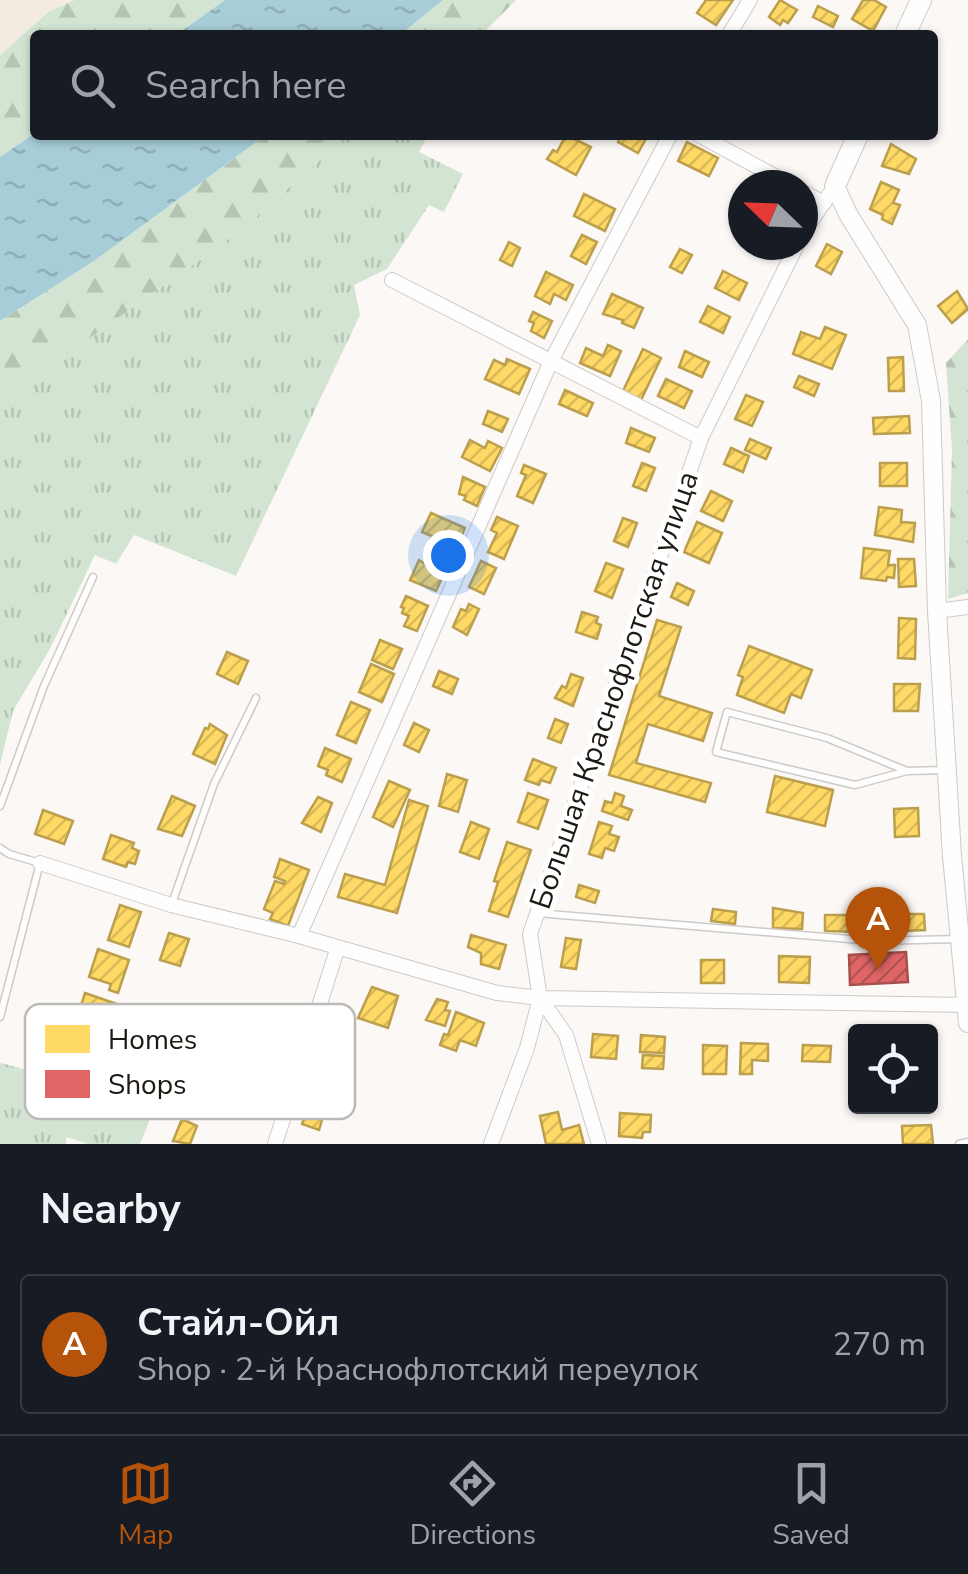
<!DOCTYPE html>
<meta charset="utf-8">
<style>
:root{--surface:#171b24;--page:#242831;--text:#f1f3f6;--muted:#9ea1a6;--line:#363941;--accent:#b45309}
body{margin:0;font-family:"Nunito Sans",sans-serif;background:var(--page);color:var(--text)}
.controls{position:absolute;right:30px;bottom:30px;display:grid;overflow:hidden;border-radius:10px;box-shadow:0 2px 8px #0004}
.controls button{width:90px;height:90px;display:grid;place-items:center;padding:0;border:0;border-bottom:2px solid var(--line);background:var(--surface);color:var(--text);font:50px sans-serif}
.compass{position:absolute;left:728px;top:170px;width:90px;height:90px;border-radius:50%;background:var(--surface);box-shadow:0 2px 8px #0004;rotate:293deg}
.you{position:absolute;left:448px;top:555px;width:35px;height:35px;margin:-25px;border:8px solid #fff;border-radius:50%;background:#1a73e8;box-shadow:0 0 0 15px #1a73e833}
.badge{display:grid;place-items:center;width:65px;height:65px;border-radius:50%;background:var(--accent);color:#fff;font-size:32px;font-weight:700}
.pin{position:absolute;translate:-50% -82px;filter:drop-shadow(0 2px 5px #0008)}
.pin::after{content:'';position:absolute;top:52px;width:35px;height:30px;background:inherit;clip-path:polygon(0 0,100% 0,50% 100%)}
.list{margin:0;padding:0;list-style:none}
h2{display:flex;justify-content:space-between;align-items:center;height:130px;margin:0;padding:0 40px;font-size:42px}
h2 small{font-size:32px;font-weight:400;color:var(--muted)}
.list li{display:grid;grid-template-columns:65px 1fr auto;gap:30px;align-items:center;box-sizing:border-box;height:140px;margin:0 20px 20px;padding:0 20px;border:2px solid var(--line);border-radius:10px}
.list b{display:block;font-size:38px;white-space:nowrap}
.list p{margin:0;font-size:32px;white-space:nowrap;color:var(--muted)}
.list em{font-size:32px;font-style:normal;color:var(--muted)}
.icon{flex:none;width:55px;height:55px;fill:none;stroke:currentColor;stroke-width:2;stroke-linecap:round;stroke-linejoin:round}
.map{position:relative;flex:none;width:968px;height:1144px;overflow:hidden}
.search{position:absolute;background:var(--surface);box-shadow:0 2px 8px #0004;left:30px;right:30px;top:30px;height:110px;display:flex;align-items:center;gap:25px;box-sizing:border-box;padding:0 35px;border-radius:10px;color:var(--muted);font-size:38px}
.sheet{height:290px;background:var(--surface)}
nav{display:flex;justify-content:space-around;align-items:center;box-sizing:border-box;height:140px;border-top:2px solid var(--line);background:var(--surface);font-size:28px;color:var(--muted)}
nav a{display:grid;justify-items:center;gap:5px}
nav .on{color:var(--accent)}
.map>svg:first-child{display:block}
.built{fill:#f3ebe2}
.grass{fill:url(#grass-tufts)}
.forest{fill:url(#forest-firs)}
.water{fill:url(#water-ripples)}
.homes{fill:url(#homes-hatch);stroke:#bc9f4d;stroke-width:2.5}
.shops{fill:url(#shops-hatch);stroke:#a64f4d;stroke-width:2.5}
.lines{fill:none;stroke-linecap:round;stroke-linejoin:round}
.service-casing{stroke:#cecac6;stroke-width:9}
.minor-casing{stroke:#cecac6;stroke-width:16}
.tertiary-casing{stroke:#cecac6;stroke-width:20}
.secondary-casing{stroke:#cecac6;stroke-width:22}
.service{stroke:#fefefe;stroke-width:6}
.minor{stroke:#fefefe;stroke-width:14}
.tertiary{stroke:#fefefe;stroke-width:18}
.secondary{stroke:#fefefe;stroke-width:20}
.labels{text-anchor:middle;stroke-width:10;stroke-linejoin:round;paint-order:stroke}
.street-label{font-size:30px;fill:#1e1913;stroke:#fff}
.key{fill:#fff;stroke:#bcbab8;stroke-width:2.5}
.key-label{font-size:28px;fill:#1e1913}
</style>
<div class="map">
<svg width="968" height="1144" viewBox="0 0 968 1144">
<defs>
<pattern id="grass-tufts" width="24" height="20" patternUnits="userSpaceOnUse" patternTransform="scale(2.5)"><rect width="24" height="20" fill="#d3e5d2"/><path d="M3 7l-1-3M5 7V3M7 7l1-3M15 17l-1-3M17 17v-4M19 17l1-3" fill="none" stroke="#b5c4b3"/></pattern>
<pattern id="forest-firs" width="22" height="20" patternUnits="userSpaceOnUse" patternTransform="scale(2.5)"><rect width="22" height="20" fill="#d3e5d2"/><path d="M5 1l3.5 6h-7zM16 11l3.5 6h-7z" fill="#b5c4b3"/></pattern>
<pattern id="water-ripples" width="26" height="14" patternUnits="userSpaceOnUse" patternTransform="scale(2.5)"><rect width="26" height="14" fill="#a7cdd8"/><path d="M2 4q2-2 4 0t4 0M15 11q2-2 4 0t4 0" fill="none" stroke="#8fafb8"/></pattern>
<pattern id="homes-hatch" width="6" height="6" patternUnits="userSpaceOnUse" patternTransform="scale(2.5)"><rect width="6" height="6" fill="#ffd966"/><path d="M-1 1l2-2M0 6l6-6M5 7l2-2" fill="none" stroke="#daba58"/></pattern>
<pattern id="shops-hatch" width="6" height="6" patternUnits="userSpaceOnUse" patternTransform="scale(2.5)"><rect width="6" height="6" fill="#e06666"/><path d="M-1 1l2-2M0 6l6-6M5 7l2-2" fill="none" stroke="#b55353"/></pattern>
</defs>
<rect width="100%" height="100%" fill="#fbf8f5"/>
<polygon class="built" points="0,0 75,0 48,11 0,55"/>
<g class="grass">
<polygon points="348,135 428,135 419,152 463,174 444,212 429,205 387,269 354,285 360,315 236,576 134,535 116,564 95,555 50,649 13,711 0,765 0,402 240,231"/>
<polygon points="0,1063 5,1064 156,1105 140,1144 88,1144 66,1137 66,1144 0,1144"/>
</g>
<g class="forest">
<polygon points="75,0 225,0 176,35 35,35 35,133 0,157 0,55 49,11"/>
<polygon points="443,0 516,0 481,35 400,35"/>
<polygon points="266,135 348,135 240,231 0,402 0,321 94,261"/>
<polygon points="968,339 968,593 948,599 952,450 946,363"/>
</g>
<g class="water">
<polygon points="225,0 443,0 400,35 176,35"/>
<polygon points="35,133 35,135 266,135 94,261 0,321 0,157"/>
</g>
<g class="homes">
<polygon points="706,0 733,0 716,25 697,13"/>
<polygon points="780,0 797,10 788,23 783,20 780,25 769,17"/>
<polygon points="863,0 874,0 886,7 873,31 852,19"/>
<polygon points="818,6 838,16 833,27 813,17"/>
<polygon points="566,135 591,147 576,175 547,159 553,150 557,152"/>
<polygon points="622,135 648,135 638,153 618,142"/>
<polygon points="687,142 718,158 709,176 678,161"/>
<polygon points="891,144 916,159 909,174 882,166"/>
<polygon points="881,182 899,190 893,203 900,205 892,224 882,219 883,215 870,209"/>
<polygon points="584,194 615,209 605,231 574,216"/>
<polygon points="582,235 597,242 586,264 571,256"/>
<polygon points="509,242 520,248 512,266 500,260"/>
<polygon points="827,244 842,252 831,274 816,266"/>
<polygon points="680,249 692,255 682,273 670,267"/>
<polygon points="723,271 747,283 739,300 715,288"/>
<polygon points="546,272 573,285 566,300 554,294 550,304 535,296"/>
<polygon points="957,291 968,309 952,323 938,306"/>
<polygon points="612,294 643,308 634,328 622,323 623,320 603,314"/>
<polygon points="708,306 730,317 723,333 700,322"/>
<polygon points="533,312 552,321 544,338 531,331 534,323 529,321"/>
<polygon points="825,327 846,335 832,369 793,354 801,332 820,339"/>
<polygon points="608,345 621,351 610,376 580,363 586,348 603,356"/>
<polygon points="643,349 661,358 641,400 623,391"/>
<polygon points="685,351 709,362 702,377 679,367"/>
<polygon points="903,357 904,391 889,391 888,358"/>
<polygon points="507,359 530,369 519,394 485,379 494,360 505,365"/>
<polygon points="799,376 819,384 814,396 794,387"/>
<polygon points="666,379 692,391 684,408 658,396"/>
<polygon points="565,390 593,403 587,416 559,404"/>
<polygon points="746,395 763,402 752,426 735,419"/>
<polygon points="488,411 508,419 502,432 483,424"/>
<polygon points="909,416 910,433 874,434 873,418"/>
<polygon points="631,428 655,438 649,452 626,443"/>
<polygon points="750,439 771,448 766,459 745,450"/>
<polygon points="470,440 485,448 488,441 502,448 490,471 462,457"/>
<polygon points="731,448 749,456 743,472 724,464"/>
<polygon points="642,463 655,468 646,491 633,486"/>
<rect x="880" y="463" width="27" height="23"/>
<polygon points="524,465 546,474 533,503 517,496 526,475 521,473"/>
<polygon points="463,477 485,487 477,506 464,500 466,496 459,494"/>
<polygon points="711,491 732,501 723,521 701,511"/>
<polygon points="879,507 902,510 901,522 915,523 913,542 875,535"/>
<polygon points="431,513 465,528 455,551 430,540 432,536 422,532"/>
<polygon points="497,517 518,526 504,559 488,552 497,533 491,530"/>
<polygon points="623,518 637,523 628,547 614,541"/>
<polygon points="697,522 722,533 709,563 684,552"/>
<polygon points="864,548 890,551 888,565 895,565 894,578 887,577 886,581 861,578"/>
<polygon points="898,559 914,559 916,586 899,587"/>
<polygon points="419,560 443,576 436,591 410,580"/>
<polygon points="481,561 496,568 484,594 469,587"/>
<polygon points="606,563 623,569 612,598 595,591"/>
<polygon points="677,583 694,591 688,605 671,597"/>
<polygon points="406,596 428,606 417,631 404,626 409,616 402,613 404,608 401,607"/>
<polygon points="469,604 479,609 467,635 453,627 461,609 466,611"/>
<polygon points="582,612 598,617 596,623 601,625 597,639 576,632"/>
<polygon points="899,618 916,619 915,659 898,658"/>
<polygon points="657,620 681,627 659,696 712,713 703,741 648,724 636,763 711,783 705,802 609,775"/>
<polygon points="380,640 402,649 393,669 372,660"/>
<polygon points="749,646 812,670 801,698 791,694 784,713 737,695 743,677 738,675"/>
<polygon points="227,652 248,661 238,684 217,674"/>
<polygon points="371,664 394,674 382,702 359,692"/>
<polygon points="439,671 458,679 452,694 433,686"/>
<polygon points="571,674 583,678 573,706 555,698 562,686 566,688"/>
<polygon points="894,684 920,684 918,711 894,711"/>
<polygon points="351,702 370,710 356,743 337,735"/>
<polygon points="555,719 568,724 561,743 548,738"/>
<polygon points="414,723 429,730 419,752 404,745"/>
<polygon points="210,724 227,735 215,764 193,754 205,728 208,729"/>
<polygon points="325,748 351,759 342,782 326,775 328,770 318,766"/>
<polygon points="533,759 556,768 550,783 541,780 539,785 525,780"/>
<polygon points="447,774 467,780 458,812 439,806"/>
<polygon points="775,776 833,790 825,826 767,812"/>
<polygon points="389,781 410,790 393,827 373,817"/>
<polygon points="528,793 548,800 538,829 518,822"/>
<polygon points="615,793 624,796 621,806 632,810 628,820 602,811 605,801 612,803"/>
<polygon points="172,796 195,806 182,836 158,829"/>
<polygon points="318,797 332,803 321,832 302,823"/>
<polygon points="409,800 428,806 397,913 338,897 345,874 385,885"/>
<polygon points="918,808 919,836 895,837 894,809"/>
<polygon points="43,810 73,821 64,844 35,834"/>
<polygon points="471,822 489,829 479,859 460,852"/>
<polygon points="599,822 612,826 609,834 619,837 614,851 605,848 602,858 589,854"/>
<polygon points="111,835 134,843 132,848 139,851 135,864 128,862 126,867 103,859"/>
<polygon points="507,842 531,850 508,917 489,911 498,882 494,881"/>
<polygon points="280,859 309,870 288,926 270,919 273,913 264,909 275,881 284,884 285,881 274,877"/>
<polygon points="579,885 599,891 595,903 576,897"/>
<polygon points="120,905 141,912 129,947 108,940"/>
<polygon points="773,908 803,913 802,929 773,928"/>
<polygon points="713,909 736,912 735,924 711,921"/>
<polygon points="904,914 924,914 925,930 904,931"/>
<polygon points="825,915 858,915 858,932 825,931"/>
<polygon points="169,933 189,939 180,966 160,960"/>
<polygon points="471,935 506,945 499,969 481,964 481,953 468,947"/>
<polygon points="566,938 581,940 576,969 561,967"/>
<polygon points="98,949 129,960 118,993 109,990 111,984 89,977"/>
<polygon points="779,956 810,957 809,983 779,982"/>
<rect x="701" y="960" width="23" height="23"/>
<polygon points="372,987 398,996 388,1028 358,1018"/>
<polygon points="85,993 117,1004 106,1035 97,1032 98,1028 76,1021"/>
<polygon points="437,999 448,1002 445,1010 450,1011 445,1026 426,1020"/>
<polygon points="456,1012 484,1023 476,1046 460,1040 456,1051 440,1045 444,1034 448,1035"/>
<polygon points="593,1034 618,1036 616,1059 591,1057"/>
<polygon points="641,1035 665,1037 664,1053 640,1052"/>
<polygon points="741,1043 768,1044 768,1061 752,1060 752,1074 740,1074"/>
<polygon points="703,1045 727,1046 726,1074 703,1074"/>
<polygon points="803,1045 831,1046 830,1062 802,1061"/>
<polygon points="643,1055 664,1056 663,1069 642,1068"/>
<polygon points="311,1098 327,1103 319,1130 302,1124"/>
<polygon points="558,1112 562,1130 579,1125 584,1144 546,1144 540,1116"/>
<polygon points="620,1113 651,1115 650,1132 643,1132 642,1138 619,1136"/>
<polygon points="182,1119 197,1126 190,1144 173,1141"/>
<polygon points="931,1125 933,1144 903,1144 902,1126"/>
</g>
<polygon class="shops" points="906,952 908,982 850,985 849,955"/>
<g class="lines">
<defs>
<g id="service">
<polyline points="907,771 855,785 716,752 727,712 827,738 907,771 945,770"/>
<polyline points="0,806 44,686 93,577"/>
<polyline points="0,848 9,854 40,863 0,1017"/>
<polyline points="172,903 214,784 256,698"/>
<polyline points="537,913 873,941 958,939"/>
<polyline points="194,1030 301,1061"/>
<polyline points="959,1144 968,1142"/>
</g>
<g id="minor">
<polyline points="729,35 750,0"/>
<polyline points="699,135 791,185"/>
<polyline points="803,192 824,203"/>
<polyline points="803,233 835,186"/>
<polyline points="392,280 701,438"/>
<polyline points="937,611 968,607"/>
<polyline points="40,863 171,905 299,936 497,993 540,998 968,1005"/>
<polyline points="299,936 551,361 670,135"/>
<polyline points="275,1144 337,950"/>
<polyline points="491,1144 527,1048 540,998"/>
<polyline points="599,1144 566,1035 540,998 530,934 701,438 797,245"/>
</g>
<polyline id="tertiary" points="835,186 848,214 917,325 931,401 937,611 952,856 968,1023"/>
<g id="secondary">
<polyline points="905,35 921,0"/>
<polyline points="835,186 858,135"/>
</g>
</defs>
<use href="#service" class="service-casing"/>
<use href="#minor" class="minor-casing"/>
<use href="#tertiary" class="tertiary-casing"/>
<use href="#secondary" class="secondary-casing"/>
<use href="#service" class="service"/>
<use href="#minor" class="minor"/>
<use href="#tertiary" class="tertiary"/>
<use href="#secondary" class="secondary"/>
</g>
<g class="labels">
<g class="street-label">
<text transform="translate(614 690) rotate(-71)" y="10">Большая Краснофлотская улица</text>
</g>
</g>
<rect x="25" y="1004" width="330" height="115" rx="15" class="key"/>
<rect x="45" y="1025" width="45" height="28" fill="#ffd966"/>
<rect x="45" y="1070" width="45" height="28" fill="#e06666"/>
<g class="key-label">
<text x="108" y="1049">Homes</text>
<text x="108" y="1094">Shops</text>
</g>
</svg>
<div class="controls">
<button><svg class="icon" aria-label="locate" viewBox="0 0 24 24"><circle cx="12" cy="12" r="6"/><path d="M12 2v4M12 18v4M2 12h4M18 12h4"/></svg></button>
</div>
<svg class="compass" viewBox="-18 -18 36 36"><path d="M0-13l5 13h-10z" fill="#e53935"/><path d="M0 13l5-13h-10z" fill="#9ea1a6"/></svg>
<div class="you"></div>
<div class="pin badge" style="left:878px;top:969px">A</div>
<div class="search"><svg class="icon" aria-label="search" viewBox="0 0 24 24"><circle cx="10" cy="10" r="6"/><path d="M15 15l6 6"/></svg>Search here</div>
</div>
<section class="sheet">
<h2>Nearby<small></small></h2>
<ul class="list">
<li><span class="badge">A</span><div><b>Стайл-Ойл</b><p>Shop · 2-й Краснофлотский переулок</p></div><em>270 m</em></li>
</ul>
</section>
<nav>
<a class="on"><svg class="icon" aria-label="map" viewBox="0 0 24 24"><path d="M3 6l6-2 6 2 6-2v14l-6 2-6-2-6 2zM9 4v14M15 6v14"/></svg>Map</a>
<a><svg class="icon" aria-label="directions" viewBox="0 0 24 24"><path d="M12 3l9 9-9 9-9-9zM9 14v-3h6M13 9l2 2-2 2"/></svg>Directions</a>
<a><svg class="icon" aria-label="saved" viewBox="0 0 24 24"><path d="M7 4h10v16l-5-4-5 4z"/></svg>Saved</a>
</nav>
